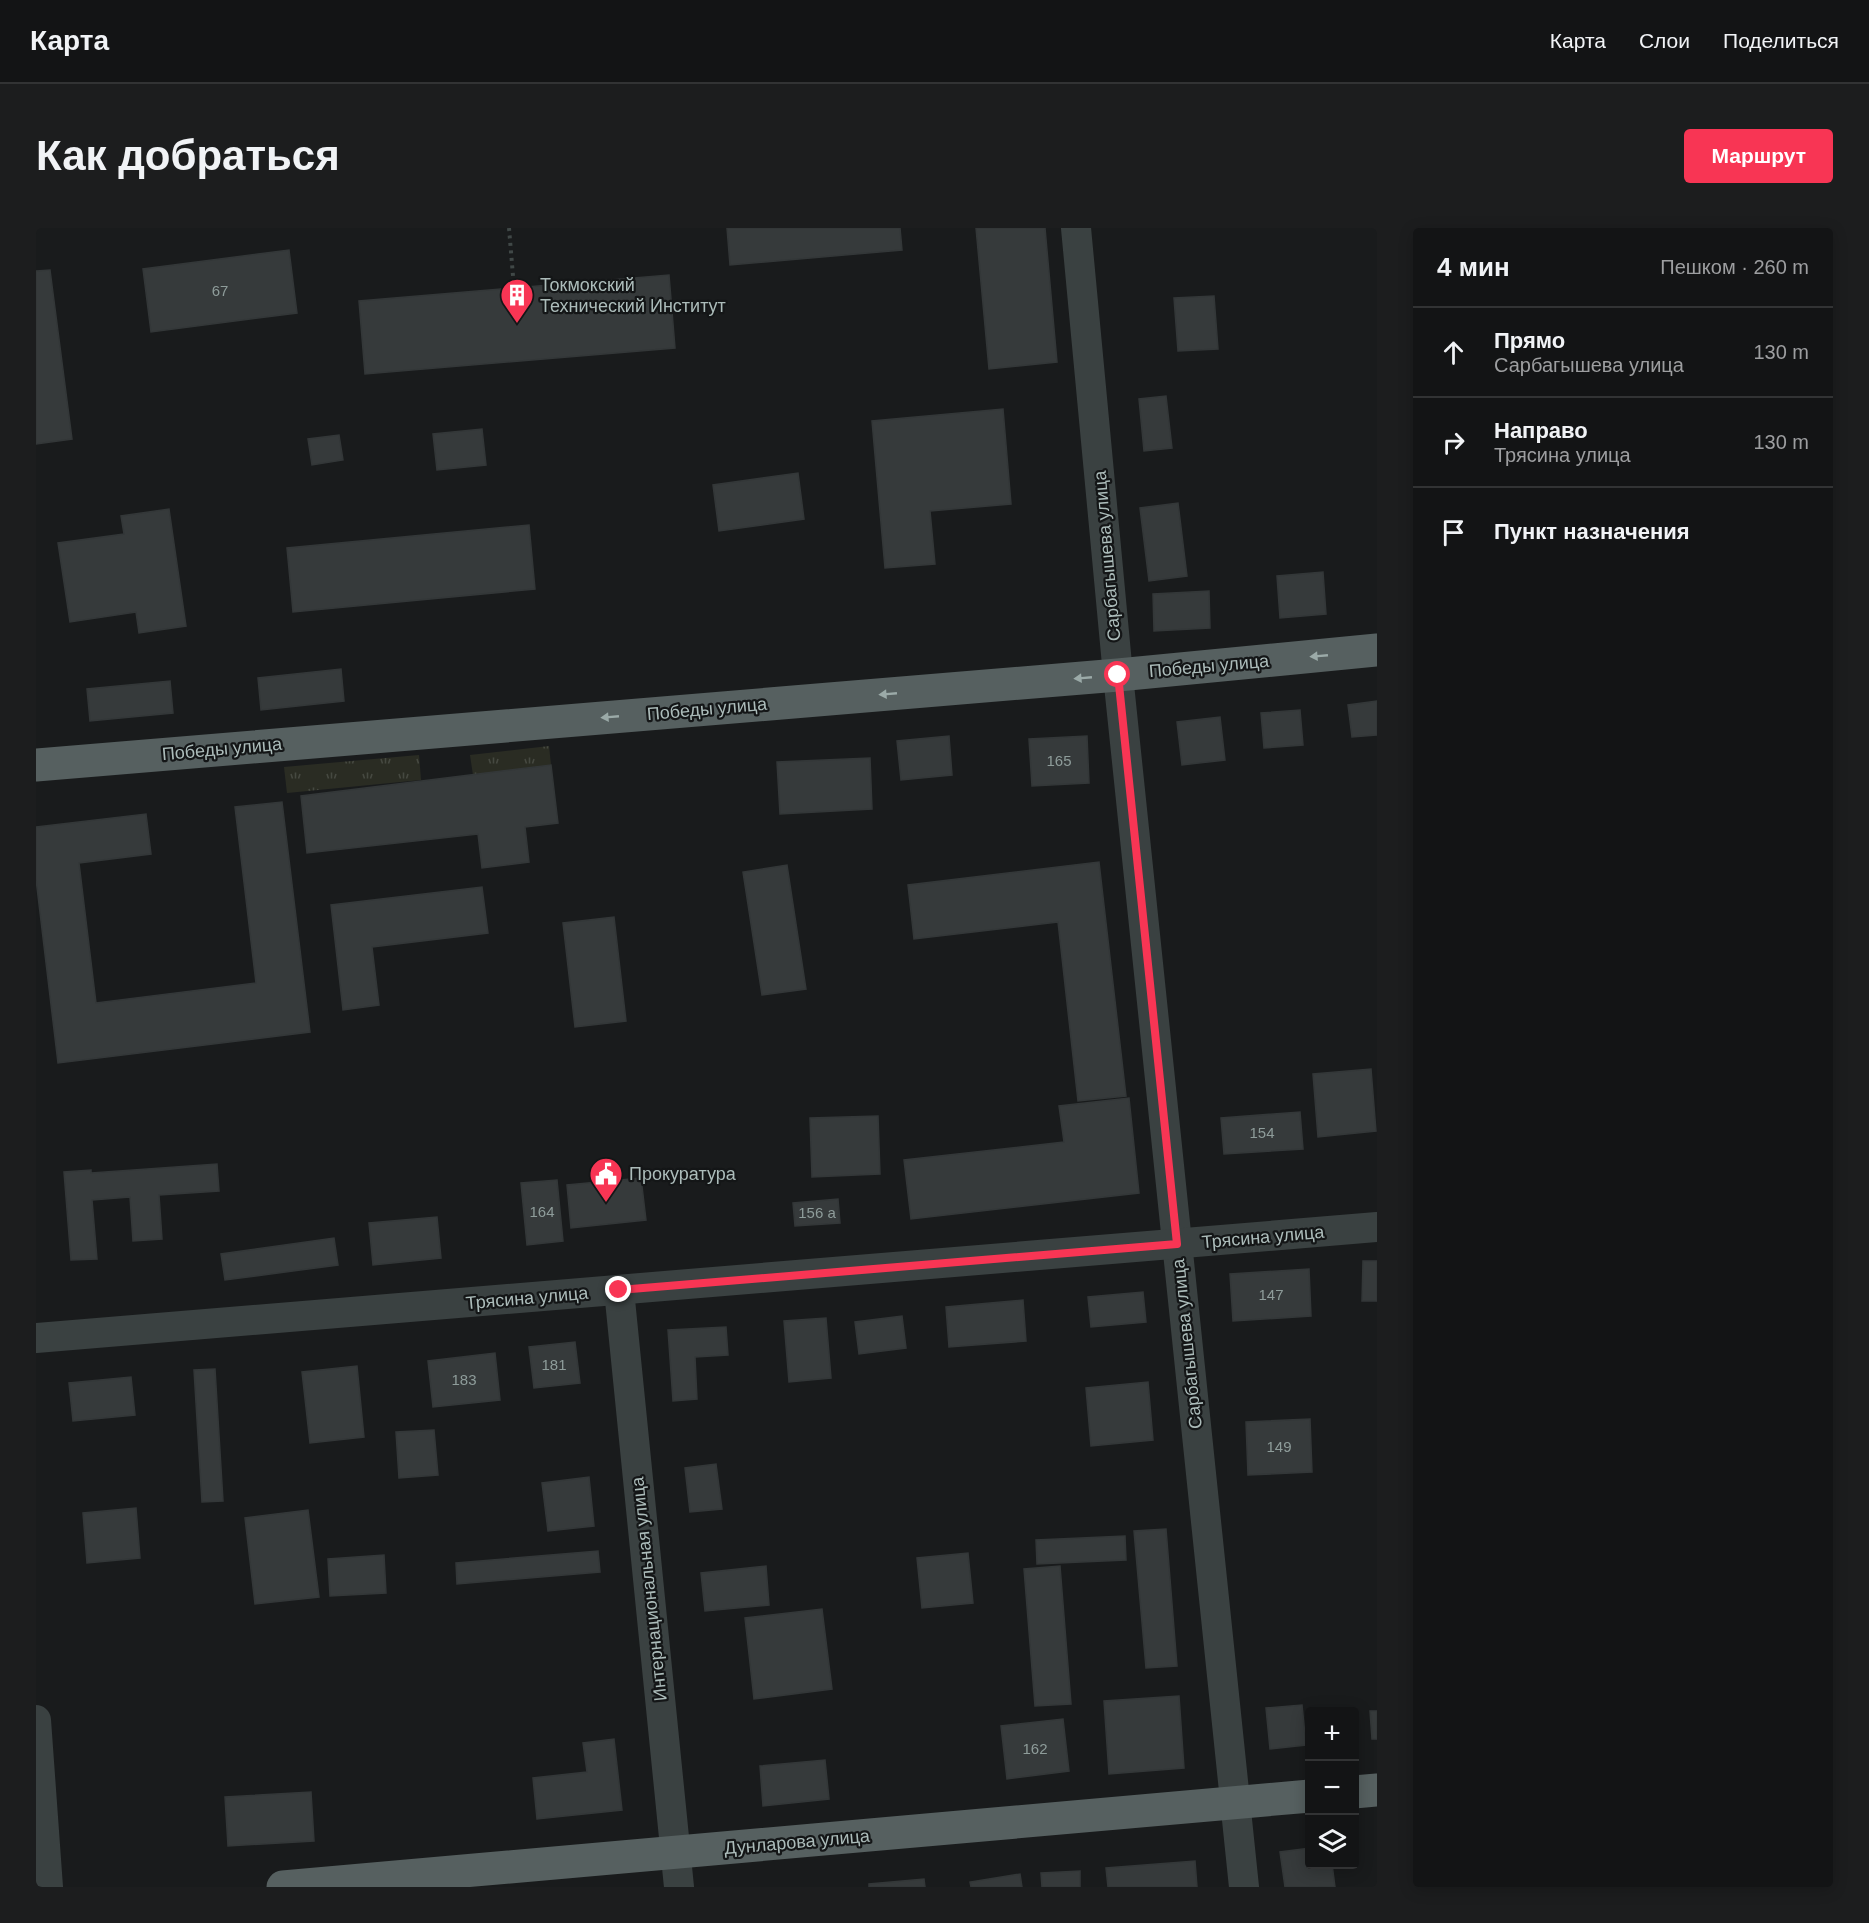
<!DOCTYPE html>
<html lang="ru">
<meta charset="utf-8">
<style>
:root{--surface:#131415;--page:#1c1d1e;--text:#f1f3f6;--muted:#9d9ea0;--line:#323334;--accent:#f83554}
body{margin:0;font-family:Arial,sans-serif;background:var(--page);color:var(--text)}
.controls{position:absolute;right:18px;bottom:18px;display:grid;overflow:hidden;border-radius:6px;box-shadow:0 3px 15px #0003}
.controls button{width:54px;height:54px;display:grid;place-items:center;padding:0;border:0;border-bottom:2px solid var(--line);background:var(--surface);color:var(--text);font:30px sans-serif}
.stop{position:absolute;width:18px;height:18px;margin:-14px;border:4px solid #f83554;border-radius:50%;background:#fff}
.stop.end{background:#f83554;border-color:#fff;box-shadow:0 2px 6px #0008}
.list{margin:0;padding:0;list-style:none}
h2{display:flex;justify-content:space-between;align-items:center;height:78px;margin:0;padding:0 24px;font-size:26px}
h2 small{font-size:20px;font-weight:400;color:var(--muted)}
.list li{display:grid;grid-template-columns:39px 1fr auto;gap:18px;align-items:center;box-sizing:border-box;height:90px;padding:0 24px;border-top:2px solid var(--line)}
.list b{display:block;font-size:22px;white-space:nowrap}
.list p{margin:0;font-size:20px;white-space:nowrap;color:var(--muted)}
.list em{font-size:20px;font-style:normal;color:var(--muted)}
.icon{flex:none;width:33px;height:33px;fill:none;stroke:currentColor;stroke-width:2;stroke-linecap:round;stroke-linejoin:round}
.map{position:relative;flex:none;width:1341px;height:1659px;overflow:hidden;border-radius:6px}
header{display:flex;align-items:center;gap:36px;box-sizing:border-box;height:84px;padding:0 30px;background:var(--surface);border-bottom:2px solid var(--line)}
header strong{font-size:28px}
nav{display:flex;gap:33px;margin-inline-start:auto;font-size:21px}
.intro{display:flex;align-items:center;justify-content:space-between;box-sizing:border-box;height:144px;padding:0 36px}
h1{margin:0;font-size:42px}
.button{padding:15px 27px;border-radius:6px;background:var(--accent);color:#fff;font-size:21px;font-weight:700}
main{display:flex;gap:36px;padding:0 36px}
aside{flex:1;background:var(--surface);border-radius:6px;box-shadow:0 3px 15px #0003}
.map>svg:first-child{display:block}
.grass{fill:url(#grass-tufts)}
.building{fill:#363a3b;stroke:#333738;stroke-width:1.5}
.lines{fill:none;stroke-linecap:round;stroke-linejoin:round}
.path{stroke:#404847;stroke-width:4;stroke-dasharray:3 4.5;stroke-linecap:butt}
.minor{stroke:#3a4141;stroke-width:30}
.major{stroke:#566060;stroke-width:33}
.oneway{fill:#9baaa8}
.route{stroke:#f83554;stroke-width:8}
.labels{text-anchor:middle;stroke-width:4.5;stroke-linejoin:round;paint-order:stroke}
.number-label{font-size:15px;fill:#8e9c9a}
.poi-label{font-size:18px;fill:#acbcba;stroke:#141617;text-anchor:start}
.street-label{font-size:18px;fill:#acbcba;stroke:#141617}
</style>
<header>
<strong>Карта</strong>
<nav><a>Карта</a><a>Слои</a><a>Поделиться</a></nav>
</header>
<div class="intro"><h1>Как добраться</h1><a class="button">Маршрут</a></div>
<main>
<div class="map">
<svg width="1341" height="1659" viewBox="0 0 1341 1659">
<defs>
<pattern id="grass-tufts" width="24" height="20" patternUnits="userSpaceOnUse" patternTransform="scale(1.5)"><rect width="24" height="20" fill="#2a2c23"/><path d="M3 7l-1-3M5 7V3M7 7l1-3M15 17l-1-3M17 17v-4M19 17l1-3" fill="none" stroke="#464941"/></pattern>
</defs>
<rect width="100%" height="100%" fill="#191b1c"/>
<g class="grass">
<polygon points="513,518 515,537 437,547 434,527"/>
<polygon points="383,527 385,552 251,565 248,539"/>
</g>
<g class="building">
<polygon points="691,0 864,0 866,22 694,37"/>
<polygon points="940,0 1009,0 1021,134 953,141"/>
<polygon points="253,22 261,85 115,104 107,41"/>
<polygon points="14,42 36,211 0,216 0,43"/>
<polygon points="633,47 639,120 329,146 323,73"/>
<polygon points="1178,68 1182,121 1142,123 1138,70"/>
<polygon points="1130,168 1136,220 1108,223 1103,171"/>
<polygon points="967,181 975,276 894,283 899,336 849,340 836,193"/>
<polygon points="446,201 450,237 401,242 397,206"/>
<polygon points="303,207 307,232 276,237 272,211"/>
<polygon points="762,245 768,291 683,303 677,257"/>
<polygon points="1142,275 1151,348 1113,353 1104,280"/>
<polygon points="133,281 150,398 103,405 100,384 34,394 22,315 88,306 85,288"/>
<polygon points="493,297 499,361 257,384 251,320"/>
<polygon points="1287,344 1290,386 1244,390 1241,348"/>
<polygon points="1173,363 1174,400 1118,403 1117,366"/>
<polygon points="305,441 308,473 225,482 222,450"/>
<polygon points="134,453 137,485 54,493 51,461"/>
<polygon points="1341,473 1341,507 1316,509 1312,477"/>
<polygon points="1264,482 1267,517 1228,520 1225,485"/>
<polygon points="1184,489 1189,532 1146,537 1141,494"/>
<polygon points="913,508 916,547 865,552 861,513"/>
<polygon points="1051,508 1053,555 996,558 993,511"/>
<polygon points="834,530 836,581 744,586 741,534"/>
<polygon points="515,537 522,595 489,599 493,634 446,640 442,606 271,625 265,568"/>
<polygon points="246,574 274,804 22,835 0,651 0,599 110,586 115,626 43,635 60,775 220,755 199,579"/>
<polygon points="1063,634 1090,868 1042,873 1022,694 878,711 872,657"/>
<polygon points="751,637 770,761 726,767 707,644"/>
<polygon points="446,659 452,705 336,719 343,777 307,782 295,677"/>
<polygon points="578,689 590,793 539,799 527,695"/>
<polygon points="1335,841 1340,903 1282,909 1277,846"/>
<polygon points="1093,870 1103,965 875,991 868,932 1028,914 1023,878"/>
<polygon points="1264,884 1267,921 1188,926 1185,890"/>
<polygon points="842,888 844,946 776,949 774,890"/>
<polygon points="181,936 183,963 123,967 126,1011 97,1013 94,969 56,972 61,1031 35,1032 28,944 55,942 55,945"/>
<polygon points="605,950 610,992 535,1000 531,957"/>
<polygon points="521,952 527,1013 491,1017 485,955"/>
<polygon points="802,971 804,995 759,998 757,975"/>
<polygon points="401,989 405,1030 337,1037 333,995"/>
<polygon points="298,1010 302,1037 189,1052 185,1026"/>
<polygon points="1327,1033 1341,1033 1341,1073 1326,1073"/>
<polygon points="1273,1041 1275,1088 1197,1093 1194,1046"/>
<polygon points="1107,1064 1110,1094 1055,1099 1052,1069"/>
<polygon points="987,1072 990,1113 913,1119 910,1079"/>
<polygon points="866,1088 870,1120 823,1126 819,1094"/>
<polygon points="790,1090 795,1150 753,1154 748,1093"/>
<polygon points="690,1099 692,1127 659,1129 661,1171 637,1173 632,1102"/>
<polygon points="539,1114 544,1155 498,1160 493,1119"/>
<polygon points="459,1125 464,1172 397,1179 392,1133"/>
<polygon points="321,1138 328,1209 274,1215 266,1144"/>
<polygon points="179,1141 187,1273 166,1274 158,1142"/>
<polygon points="95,1149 99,1187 37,1193 33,1155"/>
<polygon points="1112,1154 1117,1212 1055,1218 1050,1160"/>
<polygon points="1274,1191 1276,1244 1212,1247 1210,1194"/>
<polygon points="398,1202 402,1247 363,1250 360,1204"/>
<polygon points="680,1236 686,1281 654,1284 649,1240"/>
<polygon points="553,1249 558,1298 512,1303 506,1255"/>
<polygon points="100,1280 104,1330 51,1335 47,1285"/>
<polygon points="272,1282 283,1369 219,1376 209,1290"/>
<polygon points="1130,1301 1141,1438 1110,1440 1098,1303"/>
<polygon points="1089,1308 1090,1332 1001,1336 1000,1312"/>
<polygon points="562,1323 564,1344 421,1356 420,1335"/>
<polygon points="932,1325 937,1375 886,1380 881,1330"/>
<polygon points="348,1327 350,1365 294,1368 292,1331"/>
<polygon points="730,1338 733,1377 669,1383 665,1345"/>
<polygon points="1024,1338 1035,1476 999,1478 988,1341"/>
<polygon points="786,1381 796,1461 718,1471 709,1390"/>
<polygon points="1143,1468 1148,1540 1073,1546 1068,1473"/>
<polygon points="1266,1477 1270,1517 1234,1521 1230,1480"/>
<polygon points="1334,1483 1341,1483 1341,1511 1336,1511"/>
<polygon points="1027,1491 1033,1543 971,1551 965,1498"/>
<polygon points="578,1511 586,1582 501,1591 497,1550 551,1544 547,1515"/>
<polygon points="789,1532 793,1571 727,1578 724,1538"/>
<polygon points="275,1564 278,1613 192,1618 189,1569"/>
<polygon points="1274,1620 1274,1636 1296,1636 1299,1659 1249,1659 1244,1624"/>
<polygon points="1159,1633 1161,1659 1072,1659 1070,1640"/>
<polygon points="1044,1643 1044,1659 1006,1659 1005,1645"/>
<polygon points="984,1646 986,1659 935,1659 934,1654"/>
<polygon points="888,1651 889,1659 833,1659 833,1656"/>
</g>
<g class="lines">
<polyline class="path" points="473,0 478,60"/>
<g class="minor">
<polyline points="1040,0 1082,447 1208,1659"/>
<polyline points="583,1062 643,1659"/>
<polyline points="0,1110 1341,999"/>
<polyline points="0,1492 12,1659"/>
</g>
<g class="major">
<polyline points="0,537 1082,447 1341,422"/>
<polyline points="1318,1564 1341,1562"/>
<polyline points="247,1659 1274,1568"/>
</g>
</g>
<defs><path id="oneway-solid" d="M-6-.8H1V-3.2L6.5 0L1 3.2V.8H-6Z" transform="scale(1.5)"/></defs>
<g class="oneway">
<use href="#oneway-solid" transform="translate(1283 428) rotate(175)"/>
<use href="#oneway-solid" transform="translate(1047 450) rotate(175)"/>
<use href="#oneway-solid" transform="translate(852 466) rotate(175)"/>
<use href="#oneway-solid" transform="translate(574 489) rotate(175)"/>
</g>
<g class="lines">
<polyline class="route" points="583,1062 1141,1016 1082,447"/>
</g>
<defs>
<symbol id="building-pin" viewBox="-11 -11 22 30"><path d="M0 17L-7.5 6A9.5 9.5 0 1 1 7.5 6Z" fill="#f83554" stroke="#141617"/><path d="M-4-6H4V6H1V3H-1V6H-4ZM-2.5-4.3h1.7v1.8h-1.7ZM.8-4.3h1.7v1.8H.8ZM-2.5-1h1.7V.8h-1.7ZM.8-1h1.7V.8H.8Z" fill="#fff"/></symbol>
<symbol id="civic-pin" viewBox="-11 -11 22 30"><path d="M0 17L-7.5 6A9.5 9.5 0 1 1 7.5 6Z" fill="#f83554" stroke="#141617"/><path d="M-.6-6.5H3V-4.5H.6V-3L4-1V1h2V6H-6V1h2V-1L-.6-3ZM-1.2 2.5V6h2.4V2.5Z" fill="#fff"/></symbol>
</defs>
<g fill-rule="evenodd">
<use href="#building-pin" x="462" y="48" width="38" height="52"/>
<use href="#civic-pin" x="551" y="927" width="38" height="52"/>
</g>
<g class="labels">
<g class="number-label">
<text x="184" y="68">67</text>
<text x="1023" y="538">165</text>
<text x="1226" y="910">154</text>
<text x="506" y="989">164</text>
<text x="781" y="990">156 а</text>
<text x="1235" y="1072">147</text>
<text x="518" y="1142">181</text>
<text x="428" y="1157">183</text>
<text x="1243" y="1224">149</text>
<text x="999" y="1526">162</text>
</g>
<g class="poi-label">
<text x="504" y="63">Токмокский<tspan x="504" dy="21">Технический Институт</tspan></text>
<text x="593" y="952">Прокуратура</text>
</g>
<g class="street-label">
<text transform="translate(1071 328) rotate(-95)" y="6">Сарбагышева улица</text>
<text transform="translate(1173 438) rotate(-5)" y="6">Победы улица</text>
<text transform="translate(671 481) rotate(-5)" y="6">Победы улица</text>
<text transform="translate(186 521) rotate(-5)" y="6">Победы улица</text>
<text transform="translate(1227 1009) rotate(-5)" y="6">Трясина улица</text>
<text transform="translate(491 1070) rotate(-5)" y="6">Трясина улица</text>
<text transform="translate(1151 1116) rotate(-96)" y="6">Сарбагышева улица</text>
<text transform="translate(613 1361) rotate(-96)" y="6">Интернациональная улица</text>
<text transform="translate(761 1614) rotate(-5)" y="6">Дунларова улица</text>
</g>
</g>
</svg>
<div class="controls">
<button>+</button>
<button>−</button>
<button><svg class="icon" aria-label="layers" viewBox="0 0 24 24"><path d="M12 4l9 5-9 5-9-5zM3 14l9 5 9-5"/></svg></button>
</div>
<div class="stop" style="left:1082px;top:447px"></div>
<div class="stop end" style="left:583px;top:1062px"></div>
</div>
<aside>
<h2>4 мин<small>Пешком · 260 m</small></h2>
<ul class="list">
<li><svg class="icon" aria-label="ahead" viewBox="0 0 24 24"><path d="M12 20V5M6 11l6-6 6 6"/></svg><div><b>Прямо</b><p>Сарбагышева улица</p></div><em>130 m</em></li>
<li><svg class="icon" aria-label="right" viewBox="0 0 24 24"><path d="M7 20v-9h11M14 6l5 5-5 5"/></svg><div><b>Направо</b><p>Трясина улица</p></div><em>130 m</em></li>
<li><svg class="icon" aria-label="arrive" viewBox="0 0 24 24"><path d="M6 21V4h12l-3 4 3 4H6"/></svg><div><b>Пункт назначения</b></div></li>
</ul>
</aside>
</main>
